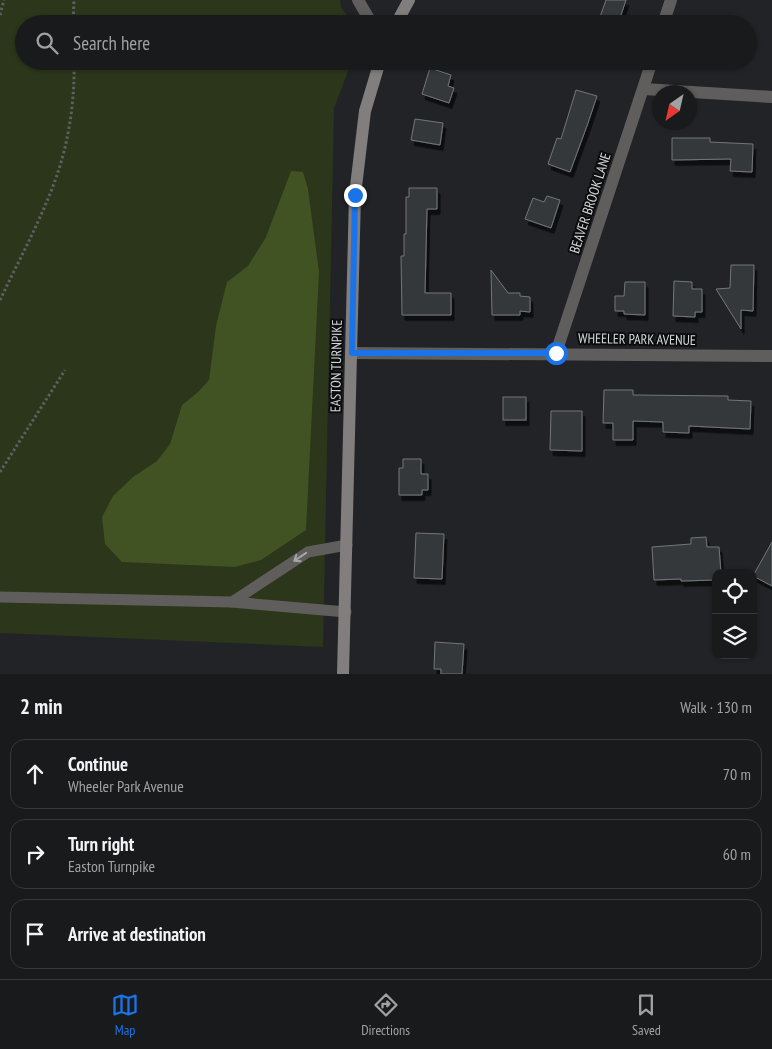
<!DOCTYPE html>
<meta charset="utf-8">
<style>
:root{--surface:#191a1c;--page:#262729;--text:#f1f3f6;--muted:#9fa1a3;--line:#37383b;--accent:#1a73e8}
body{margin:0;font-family:"PT Sans Narrow",sans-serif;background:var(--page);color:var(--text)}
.controls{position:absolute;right:15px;bottom:15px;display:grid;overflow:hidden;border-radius:10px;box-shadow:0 1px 4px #0004}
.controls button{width:45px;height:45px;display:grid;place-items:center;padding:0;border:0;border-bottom:1px solid var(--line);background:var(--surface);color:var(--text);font:25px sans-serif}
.compass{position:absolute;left:652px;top:85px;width:45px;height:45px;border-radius:50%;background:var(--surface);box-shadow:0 1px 4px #0004;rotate:214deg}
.stop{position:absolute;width:15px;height:15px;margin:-11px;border:4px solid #1a73e8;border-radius:50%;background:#fff}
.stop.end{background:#1a73e8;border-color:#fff;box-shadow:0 1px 5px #0008}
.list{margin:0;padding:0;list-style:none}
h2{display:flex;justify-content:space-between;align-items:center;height:65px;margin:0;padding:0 20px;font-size:21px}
h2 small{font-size:16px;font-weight:400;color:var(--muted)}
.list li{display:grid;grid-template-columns:32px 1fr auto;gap:15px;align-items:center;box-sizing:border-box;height:70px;margin:0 10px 10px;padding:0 10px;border:1px solid var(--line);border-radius:15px}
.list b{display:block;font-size:19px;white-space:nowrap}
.list p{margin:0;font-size:16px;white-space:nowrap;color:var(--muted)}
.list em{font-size:16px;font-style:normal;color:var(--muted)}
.icon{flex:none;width:28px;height:28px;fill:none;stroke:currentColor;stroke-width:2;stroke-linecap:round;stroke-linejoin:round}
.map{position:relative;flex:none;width:772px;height:674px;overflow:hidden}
.search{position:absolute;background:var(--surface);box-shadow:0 1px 4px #0004;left:15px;right:15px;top:15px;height:55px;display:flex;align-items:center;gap:12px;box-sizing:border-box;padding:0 18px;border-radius:28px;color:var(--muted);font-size:19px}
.sheet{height:305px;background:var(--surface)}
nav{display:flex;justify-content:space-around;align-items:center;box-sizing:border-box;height:70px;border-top:1px solid var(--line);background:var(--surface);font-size:14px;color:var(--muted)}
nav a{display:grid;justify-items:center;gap:2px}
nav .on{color:var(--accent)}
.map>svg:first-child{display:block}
.green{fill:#2b361a}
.forest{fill:#415322}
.building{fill:#36393b;stroke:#737679;filter:url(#shadow)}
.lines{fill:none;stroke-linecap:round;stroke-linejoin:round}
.path{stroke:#5e5f62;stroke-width:3;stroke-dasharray:2.5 2.5;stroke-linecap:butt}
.service{stroke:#605d5d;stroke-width:11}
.minor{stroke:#605d5d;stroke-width:12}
.secondary{stroke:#827e7e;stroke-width:12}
.oneway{stroke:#a6a6a7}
.route{stroke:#1a73e8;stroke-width:6}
.labels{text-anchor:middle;stroke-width:4;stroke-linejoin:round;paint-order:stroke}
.street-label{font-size:14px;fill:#d5d6d8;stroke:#0b0c0e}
</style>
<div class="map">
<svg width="772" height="674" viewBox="0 0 772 674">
<defs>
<filter id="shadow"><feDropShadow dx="3" dy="5.5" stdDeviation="0" flood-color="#0009"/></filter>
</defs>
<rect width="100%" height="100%" fill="#212326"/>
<polygon class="green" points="0,0 340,0 341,8 354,24 24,24 24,61 352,61 334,108 323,647 0,633"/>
<polygon class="forest" points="291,171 303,172 308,189 319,272 306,530 261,560 235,567 122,562 105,544 102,517 113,496 133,477 157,461 170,444 182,405 198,392 209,380 216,326 227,282 248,266 266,237"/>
<g class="building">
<polygon points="606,0 626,0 618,24 600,17"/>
<polygon points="430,68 451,75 448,86 454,88 449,103 422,94"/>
<polygon points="576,90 597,96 588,123 570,172 548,164 557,138 561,139"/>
<polygon points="415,119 443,123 440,145 411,140"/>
<polygon points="672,138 710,138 710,142 753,144 752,172 730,171 731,159 672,160"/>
<polygon points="409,188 437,188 437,209 427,209 425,293 451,293 451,315 402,315 401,256 404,256 404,234 406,234 406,197 409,197"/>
<polygon points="547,196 560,200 551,228 525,219 533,198 544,202"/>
<polygon points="731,265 754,265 753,311 741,310 741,329 716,289 730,288"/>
<polygon points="491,270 508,293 520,293 520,296 530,297 530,312 520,311 520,315 492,315"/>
<polygon points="674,281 692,282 692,289 702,289 702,312 695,312 695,317 673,316"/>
<polygon points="625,282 645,282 645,315 624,314 624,311 615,311 615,296 624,296"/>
<polygon points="604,390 633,390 633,395 728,396 728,400 751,401 750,429 689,426 689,433 663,432 663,422 633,421 633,440 613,440 613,423 603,423"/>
<rect x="503" y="397" width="23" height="23"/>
<polygon points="551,411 582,411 582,451 550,450"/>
<polygon points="403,459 421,459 421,474 428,474 428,490 422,490 422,495 399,495 399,468 403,468"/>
<polygon points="416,533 444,534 442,579 414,578"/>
<polygon points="706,537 707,547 719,547 721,573 716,573 716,580 681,581 681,579 654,580 652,547 691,544 691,538"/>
<polygon points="772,542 772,586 753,576"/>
<polygon points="435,642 464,644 462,674 441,674 441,669 434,669"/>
</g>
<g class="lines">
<g class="path">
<polyline points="0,15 4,0"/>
<polyline points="73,24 74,0"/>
<path d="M 0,300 C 19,260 41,220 56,178 C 69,141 75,100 74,61"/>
<polyline points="0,472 65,370"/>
</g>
<g class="service">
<polyline points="0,597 232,602 346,612"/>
<polyline points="232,602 308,552 347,545"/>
</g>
<g class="minor">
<polyline points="358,0 372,24"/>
<polyline points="663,24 671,0"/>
<polyline points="644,89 772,97"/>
<polyline points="352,353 772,356"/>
<polyline points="556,353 652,61"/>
</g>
<g class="secondary">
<polyline points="396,24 409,0"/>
<polyline points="343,674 355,195 365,111 380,61"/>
</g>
</g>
<defs><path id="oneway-shaft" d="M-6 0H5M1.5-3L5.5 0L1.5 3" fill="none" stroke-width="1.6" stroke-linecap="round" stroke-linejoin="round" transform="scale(1.25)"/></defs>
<use class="oneway" href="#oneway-shaft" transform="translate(300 557) rotate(146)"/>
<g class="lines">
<polyline class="route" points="355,195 352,353 556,353"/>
</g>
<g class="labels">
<g class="street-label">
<text transform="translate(590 203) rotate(-72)" y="5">BEAVER BROOK LANE</text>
<text transform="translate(637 339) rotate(1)" y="5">WHEELER PARK AVENUE</text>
<text transform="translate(336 366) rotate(-89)" y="5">EASTON TURNPIKE</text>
</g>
</g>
</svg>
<div class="controls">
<button><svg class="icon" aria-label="locate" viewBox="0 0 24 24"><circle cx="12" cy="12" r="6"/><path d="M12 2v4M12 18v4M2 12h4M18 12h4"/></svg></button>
<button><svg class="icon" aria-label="layers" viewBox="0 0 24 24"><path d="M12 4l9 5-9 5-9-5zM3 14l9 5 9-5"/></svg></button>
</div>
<svg class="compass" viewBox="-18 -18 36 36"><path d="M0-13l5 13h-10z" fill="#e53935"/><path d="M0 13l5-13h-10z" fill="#9fa1a3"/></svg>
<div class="stop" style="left:556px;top:353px"></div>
<div class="stop end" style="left:355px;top:195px"></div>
<div class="search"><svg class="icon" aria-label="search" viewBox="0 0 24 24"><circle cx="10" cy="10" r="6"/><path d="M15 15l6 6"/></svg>Search here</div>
</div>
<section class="sheet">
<h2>2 min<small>Walk · 130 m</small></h2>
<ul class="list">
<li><svg class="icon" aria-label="ahead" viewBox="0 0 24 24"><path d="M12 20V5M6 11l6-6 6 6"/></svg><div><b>Continue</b><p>Wheeler Park Avenue</p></div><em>70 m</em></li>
<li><svg class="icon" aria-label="right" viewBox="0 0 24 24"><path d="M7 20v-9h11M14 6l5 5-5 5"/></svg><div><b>Turn right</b><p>Easton Turnpike</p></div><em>60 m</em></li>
<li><svg class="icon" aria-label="arrive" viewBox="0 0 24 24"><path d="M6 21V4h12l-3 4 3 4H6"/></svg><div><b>Arrive at destination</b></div></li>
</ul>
</section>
<nav>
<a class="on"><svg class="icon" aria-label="map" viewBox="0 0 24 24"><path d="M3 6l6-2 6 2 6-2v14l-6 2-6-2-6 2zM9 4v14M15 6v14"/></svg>Map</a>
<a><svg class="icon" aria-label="directions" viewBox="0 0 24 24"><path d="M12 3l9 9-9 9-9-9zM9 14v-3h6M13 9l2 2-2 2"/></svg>Directions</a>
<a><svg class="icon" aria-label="saved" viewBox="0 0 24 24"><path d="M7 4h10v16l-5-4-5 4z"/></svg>Saved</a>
</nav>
